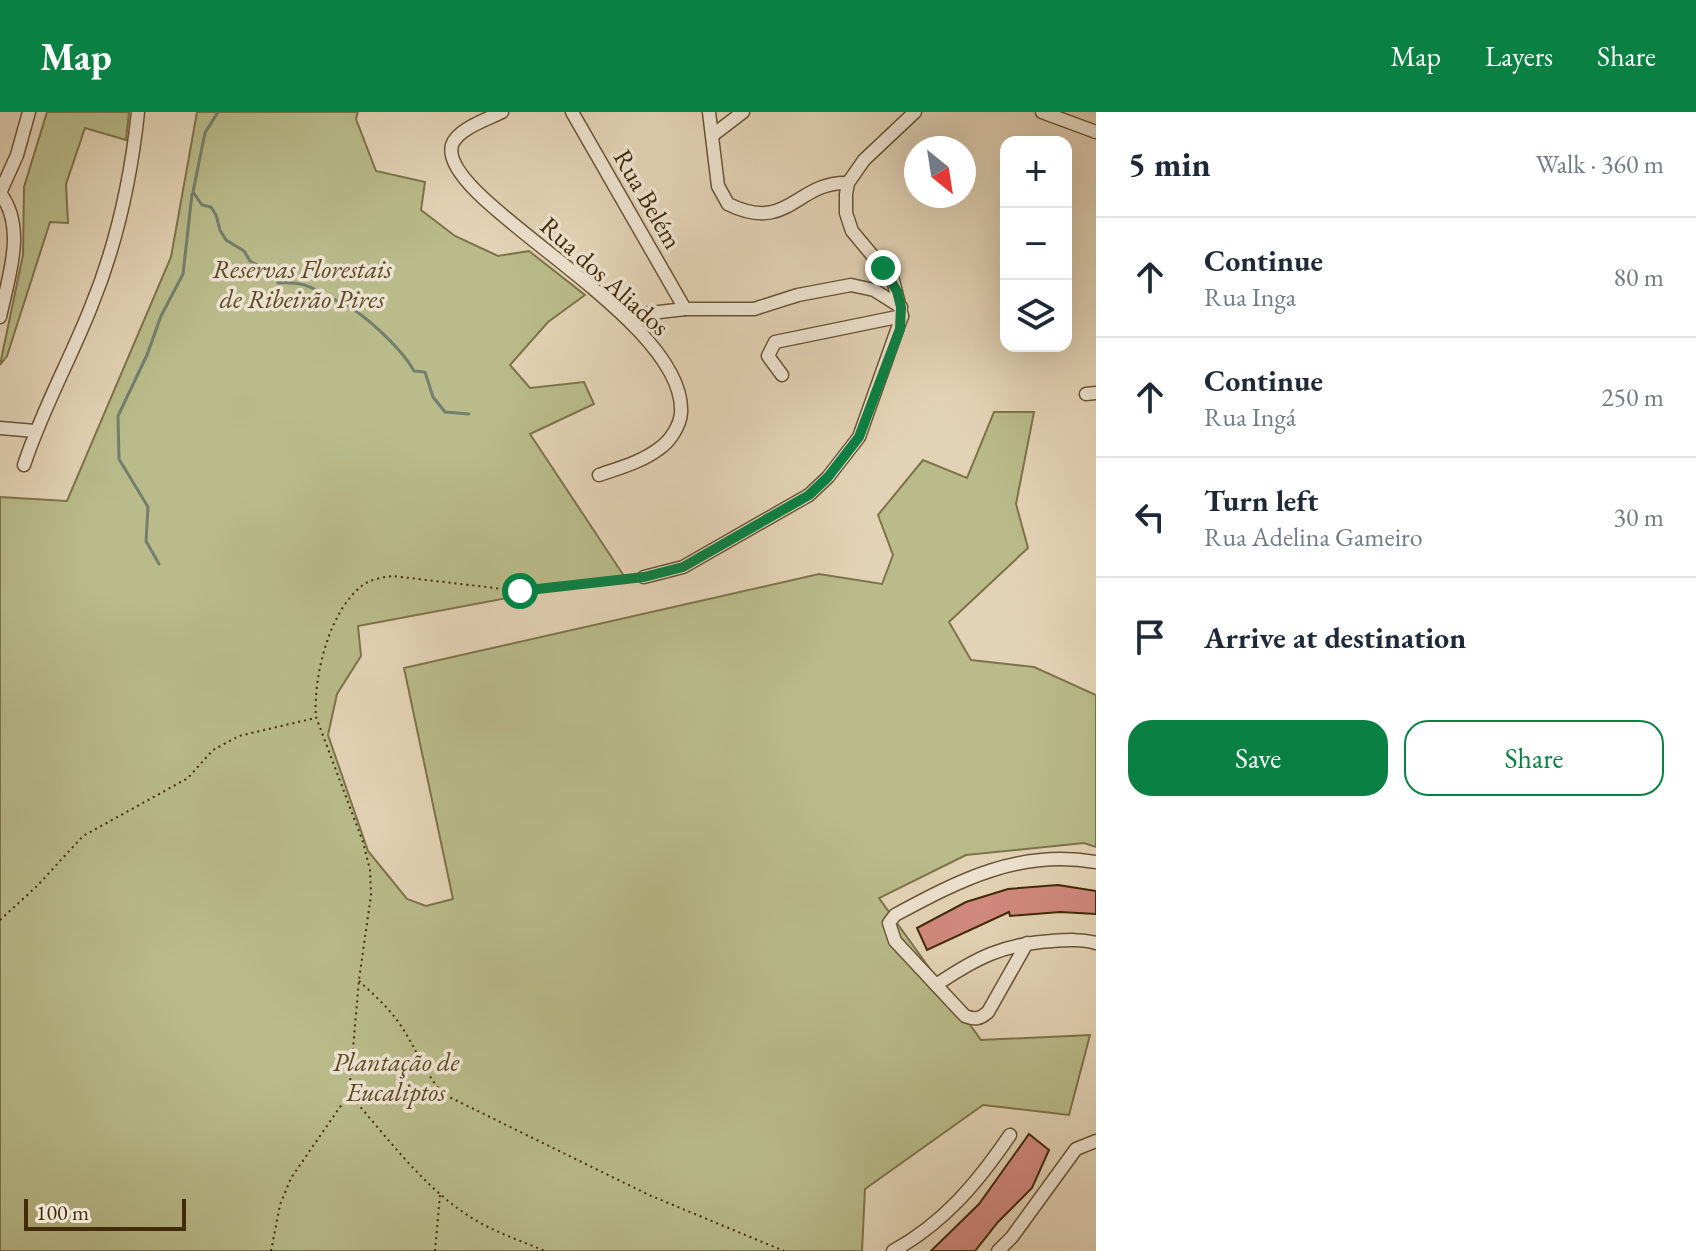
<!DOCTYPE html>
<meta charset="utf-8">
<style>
:root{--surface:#fff;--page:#f2f2f3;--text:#1f2937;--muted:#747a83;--line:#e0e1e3;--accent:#0b8043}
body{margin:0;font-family:"EB Garamond",serif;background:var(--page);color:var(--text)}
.controls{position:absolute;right:24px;top:24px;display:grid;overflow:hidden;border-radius:16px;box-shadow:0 8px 32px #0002}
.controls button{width:72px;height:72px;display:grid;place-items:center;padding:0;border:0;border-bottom:2px solid var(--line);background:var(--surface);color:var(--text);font:40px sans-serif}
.compass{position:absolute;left:904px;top:24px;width:72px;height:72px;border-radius:50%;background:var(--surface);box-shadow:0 8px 32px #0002;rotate:150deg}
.scale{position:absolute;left:24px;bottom:20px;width:162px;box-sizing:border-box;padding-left:8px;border:4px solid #422b09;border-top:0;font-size:22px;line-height:28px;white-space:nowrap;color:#422b09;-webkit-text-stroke:6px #ede2d0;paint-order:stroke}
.stop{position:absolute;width:24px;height:24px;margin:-18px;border:6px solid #0b8043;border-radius:50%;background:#fff}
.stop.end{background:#0b8043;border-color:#fff;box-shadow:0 2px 8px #0008}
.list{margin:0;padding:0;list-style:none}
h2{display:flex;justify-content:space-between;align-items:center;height:104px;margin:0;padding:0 32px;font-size:34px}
h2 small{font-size:26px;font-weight:400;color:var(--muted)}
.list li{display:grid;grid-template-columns:52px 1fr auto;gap:24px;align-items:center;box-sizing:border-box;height:120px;padding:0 32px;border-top:2px solid var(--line)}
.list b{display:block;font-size:30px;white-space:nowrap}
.list p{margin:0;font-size:26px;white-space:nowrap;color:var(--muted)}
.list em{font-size:26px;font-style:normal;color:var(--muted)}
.actions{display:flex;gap:16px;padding:24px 32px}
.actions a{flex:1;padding:18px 0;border:2px solid var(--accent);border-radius:24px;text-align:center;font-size:28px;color:var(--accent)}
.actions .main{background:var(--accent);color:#fff}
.icon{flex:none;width:44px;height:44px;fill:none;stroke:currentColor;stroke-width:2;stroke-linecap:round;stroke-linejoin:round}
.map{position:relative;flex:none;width:1096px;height:1139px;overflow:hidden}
header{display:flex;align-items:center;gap:48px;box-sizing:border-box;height:112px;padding:0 40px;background:var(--accent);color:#fff}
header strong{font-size:38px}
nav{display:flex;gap:44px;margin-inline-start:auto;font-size:28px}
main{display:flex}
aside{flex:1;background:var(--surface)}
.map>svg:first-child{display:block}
.green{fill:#b9bb8a;stroke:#7e734a;stroke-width:2}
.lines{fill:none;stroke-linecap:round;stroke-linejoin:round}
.stream{stroke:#747f6e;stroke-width:3}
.building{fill:#d1897f;stroke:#422b09;stroke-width:2}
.minor-casing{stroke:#6a5534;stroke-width:15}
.path{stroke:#422b09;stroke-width:2;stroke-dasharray:2 4;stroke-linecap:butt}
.minor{stroke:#ede2d0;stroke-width:12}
.route{stroke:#0b8043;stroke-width:10}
.labels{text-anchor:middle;stroke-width:7;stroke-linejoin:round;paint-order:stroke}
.street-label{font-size:26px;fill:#422b09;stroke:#ede2d0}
.park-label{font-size:26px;font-style:italic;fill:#5a4823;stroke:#ede2d0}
</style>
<header>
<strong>Map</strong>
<nav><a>Map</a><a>Layers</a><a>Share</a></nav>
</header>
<main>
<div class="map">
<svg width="1096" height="1139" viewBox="0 0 1096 1139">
<rect width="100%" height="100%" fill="#e3d3b6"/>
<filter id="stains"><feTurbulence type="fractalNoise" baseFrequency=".0025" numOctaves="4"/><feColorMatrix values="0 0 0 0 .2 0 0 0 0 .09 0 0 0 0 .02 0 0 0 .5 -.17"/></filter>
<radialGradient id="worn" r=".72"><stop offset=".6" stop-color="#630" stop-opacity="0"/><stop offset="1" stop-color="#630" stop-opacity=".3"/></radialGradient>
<g class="green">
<polygon points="47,0 129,0 126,28 85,16 66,72 68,111 50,110 7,244 0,253 23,143 24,75"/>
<polygon points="197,0 358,0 356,7 376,59 425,70 421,98 455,124 498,144 529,139 585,183 548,210 510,253 530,276 584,270 594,292 530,322 624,464 358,514 361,544 337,582 328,623 368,739 407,787 426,794 453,787 404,556 819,462 882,472 893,443 878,403 923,348 967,366 994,300 1034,300 1016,392 1028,436 949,510 971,548 1034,555 1096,583 1096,735 1084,731 966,743 879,786 981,928 1090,923 1069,1003 983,993 865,1077 862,1139 0,1139 0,385 67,389 171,145"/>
</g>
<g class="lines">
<g class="stream">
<path d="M 218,0 L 205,21 L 193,80 L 202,93 L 211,95 L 216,103 L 220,118 L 226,128 L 244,139 L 250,149 L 275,163 L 278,171 C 297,170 312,172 326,186 C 353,188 401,236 414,259 L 425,260 L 433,285 L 445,300 L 469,302"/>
<polyline points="159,452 146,429 148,395 119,347 118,304 147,243 161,204 183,162 192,82"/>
</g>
</g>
<g class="building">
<polygon points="1058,773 1096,779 1096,802 1060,800 1010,804 1009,800 927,838 917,816 966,790 1008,777"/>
<polygon points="1029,1022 1049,1038 1032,1076 998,1110 975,1139 931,1139 979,1092"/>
</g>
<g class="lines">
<defs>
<g id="minor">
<path d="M 502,0 C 488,7 457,17 452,33 C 436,89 687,204 681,301 C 680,314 670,329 660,336 C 642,350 619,356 599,363"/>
<polyline points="572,0 685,197"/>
<path d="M 709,0 L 718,74 L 728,92 C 789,122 796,69 848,71"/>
<polyline points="1042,0 1096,20"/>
<polyline points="713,23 743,0"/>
<polyline points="625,204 685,197 754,197 798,183 851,173 874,178 901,195"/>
<path d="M 0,205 C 8,166 27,116 0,81 L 17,43 L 29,0"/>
<polyline points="782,263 768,244 775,230 902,204"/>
<polyline points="1086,282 1096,281"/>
<polyline points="0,316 35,319"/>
<path d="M 24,353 C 42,298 70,248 91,195 C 116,134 131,66 138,0"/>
<polyline points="644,465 683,455 809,383 828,365 859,325 902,204 893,168 852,119 846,101 846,82 848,71 864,48 915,0"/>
<path d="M 1027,831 L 988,900 C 980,907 975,908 965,904 L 895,829 L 889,811 L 895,803 C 960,768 1019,737 1096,750"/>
<path d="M 936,873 C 976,846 1003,832 1052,829 C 1067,828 1082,827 1096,831"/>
<path d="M 893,1139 C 944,1111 978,1070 1010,1023"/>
<polyline points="998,1139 1012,1125 1076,1037 1096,1029"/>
</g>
</defs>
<use href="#minor" class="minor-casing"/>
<g class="path">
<polyline points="0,808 37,774 83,724 188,666 213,638 239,624 315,606"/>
<path d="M 359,869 C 373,882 388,895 399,911 C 415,934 424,960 443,982 L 649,1083 L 784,1139"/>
<path d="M 349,982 C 391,1029 430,1086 488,1115 C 506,1124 526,1131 545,1139"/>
<path d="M 271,1139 L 280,1093 L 291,1066 L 349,982 L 359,868 L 371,783 L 370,758 L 363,730 L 316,605 C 313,566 329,498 363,473 C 371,467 383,465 393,464 L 520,479 L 631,467"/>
<polyline points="435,1139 440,1083"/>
</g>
<use href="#minor" class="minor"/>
</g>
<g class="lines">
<polyline class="route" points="520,479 644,465 683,455 809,383 828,365 859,325 900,217 901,195 897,179 883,156"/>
</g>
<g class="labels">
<g class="street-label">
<text transform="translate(648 87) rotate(60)" y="9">Rua Belém</text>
<text transform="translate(605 164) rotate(42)" y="9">Rua dos Aliados</text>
</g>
<g class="park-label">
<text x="302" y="166">Reservas Florestais<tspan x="302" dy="30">de Ribeirão Pires</tspan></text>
<text x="396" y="959">Plantação de<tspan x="396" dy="30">Eucaliptos</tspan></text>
</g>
</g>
<rect width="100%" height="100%" filter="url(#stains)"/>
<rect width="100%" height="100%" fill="url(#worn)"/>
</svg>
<div class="controls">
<button>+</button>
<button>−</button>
<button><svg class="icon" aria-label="layers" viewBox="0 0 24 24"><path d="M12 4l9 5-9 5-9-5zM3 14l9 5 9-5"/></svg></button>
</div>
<svg class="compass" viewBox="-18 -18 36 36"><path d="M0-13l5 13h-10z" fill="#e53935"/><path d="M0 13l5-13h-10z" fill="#747a83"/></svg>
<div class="scale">100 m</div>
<div class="stop" style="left:520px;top:479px"></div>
<div class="stop end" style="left:883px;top:156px"></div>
</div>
<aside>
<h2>5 min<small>Walk · 360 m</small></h2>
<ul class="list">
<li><svg class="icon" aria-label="ahead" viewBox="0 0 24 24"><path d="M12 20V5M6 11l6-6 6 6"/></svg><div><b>Continue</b><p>Rua Inga</p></div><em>80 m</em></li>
<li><svg class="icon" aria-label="ahead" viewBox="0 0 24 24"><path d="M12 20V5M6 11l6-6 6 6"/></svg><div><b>Continue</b><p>Rua Ingá</p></div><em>250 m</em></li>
<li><svg class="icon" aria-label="left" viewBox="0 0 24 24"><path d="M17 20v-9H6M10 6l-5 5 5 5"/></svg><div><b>Turn left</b><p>Rua Adelina Gameiro</p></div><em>30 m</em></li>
<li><svg class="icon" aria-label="arrive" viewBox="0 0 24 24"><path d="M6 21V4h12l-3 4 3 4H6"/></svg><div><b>Arrive at destination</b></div></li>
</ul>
<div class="actions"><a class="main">Save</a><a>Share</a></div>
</aside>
</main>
